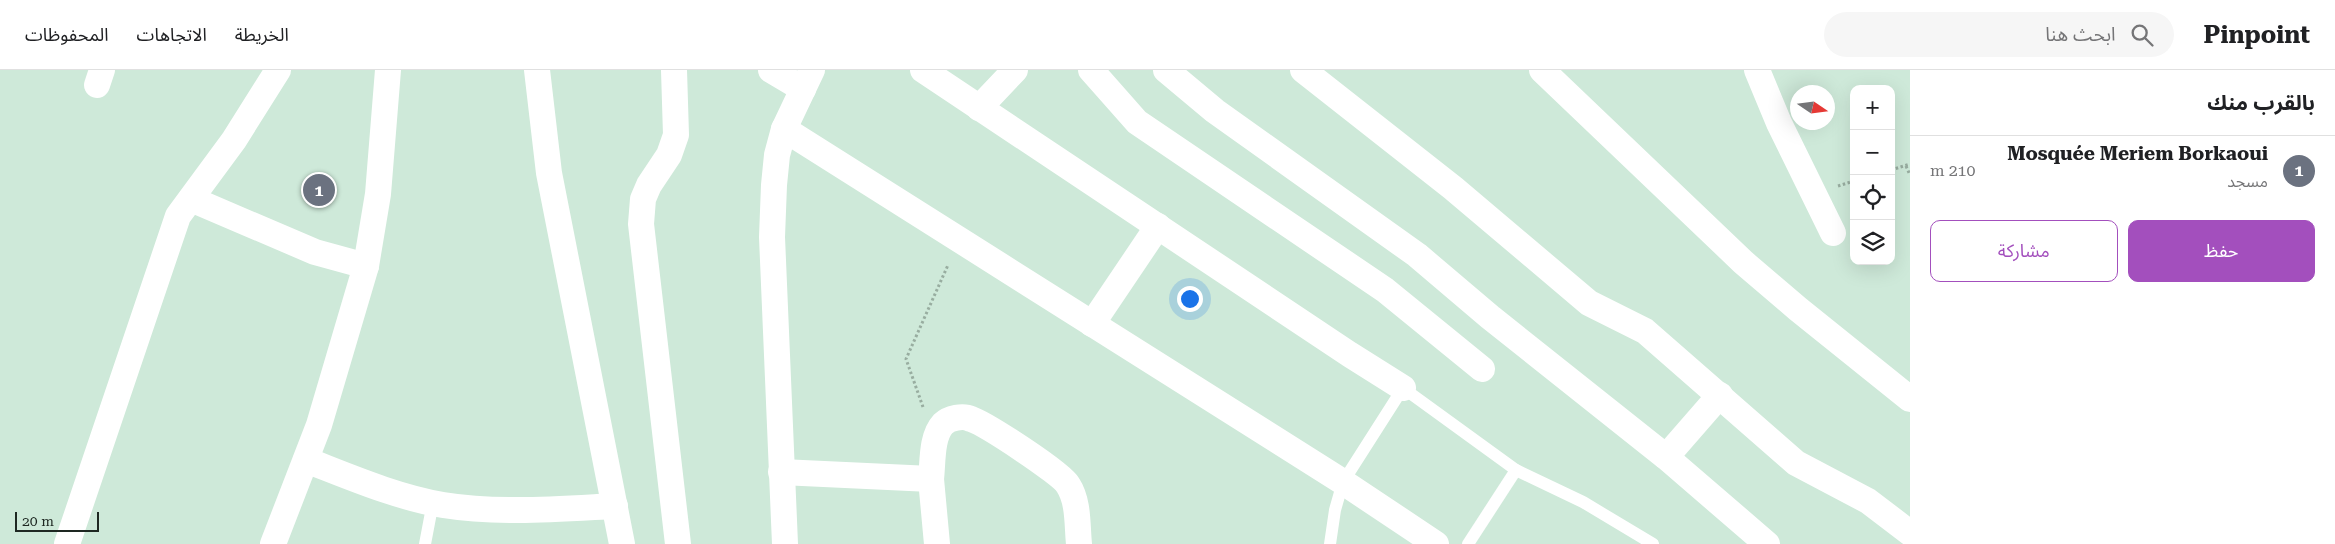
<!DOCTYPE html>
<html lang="ar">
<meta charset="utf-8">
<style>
:root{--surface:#fff;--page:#f6f6f6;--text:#202124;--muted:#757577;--line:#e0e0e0;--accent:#a34fbd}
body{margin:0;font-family:"Roboto Serif","Noto Sans Arabic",serif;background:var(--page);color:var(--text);direction:rtl}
.controls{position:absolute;right:15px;top:15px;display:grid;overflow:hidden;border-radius:10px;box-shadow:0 5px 20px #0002}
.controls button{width:45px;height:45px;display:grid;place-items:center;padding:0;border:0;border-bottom:1px solid var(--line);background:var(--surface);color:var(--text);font:25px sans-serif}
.compass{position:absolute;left:1790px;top:15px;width:45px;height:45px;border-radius:50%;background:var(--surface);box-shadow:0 5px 20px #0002;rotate:103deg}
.scale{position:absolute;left:15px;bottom:12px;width:84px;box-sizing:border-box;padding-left:5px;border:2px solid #1e2822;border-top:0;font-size:14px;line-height:18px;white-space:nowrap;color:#1e2822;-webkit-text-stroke:4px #cee9d9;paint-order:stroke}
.you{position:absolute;left:1189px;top:228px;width:18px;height:18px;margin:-12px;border:4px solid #fff;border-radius:50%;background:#1a73e8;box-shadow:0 0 0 8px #1a73e833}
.badge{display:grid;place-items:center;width:32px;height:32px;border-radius:50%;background:var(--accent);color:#fff;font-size:16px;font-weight:700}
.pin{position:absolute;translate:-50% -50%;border:2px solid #fff;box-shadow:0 1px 5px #0006}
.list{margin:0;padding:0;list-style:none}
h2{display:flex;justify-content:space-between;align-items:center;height:65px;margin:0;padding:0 20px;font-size:21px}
h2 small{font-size:16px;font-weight:400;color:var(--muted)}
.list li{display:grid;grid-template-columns:32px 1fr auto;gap:15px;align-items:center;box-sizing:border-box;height:70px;padding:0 20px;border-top:1px solid var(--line)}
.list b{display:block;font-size:19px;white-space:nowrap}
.list p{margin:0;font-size:16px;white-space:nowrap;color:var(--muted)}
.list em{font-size:16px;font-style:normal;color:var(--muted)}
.actions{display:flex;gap:10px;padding:15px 20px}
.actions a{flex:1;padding:11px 0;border:1px solid var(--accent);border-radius:10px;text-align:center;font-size:18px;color:var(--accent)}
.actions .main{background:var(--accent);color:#fff}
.icon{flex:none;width:28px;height:28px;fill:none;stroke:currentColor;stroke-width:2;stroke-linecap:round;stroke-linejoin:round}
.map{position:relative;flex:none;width:1910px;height:474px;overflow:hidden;direction:ltr}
header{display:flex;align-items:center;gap:30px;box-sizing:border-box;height:70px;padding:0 25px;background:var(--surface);border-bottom:1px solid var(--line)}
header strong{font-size:24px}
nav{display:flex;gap:28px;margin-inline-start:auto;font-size:18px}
.search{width:350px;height:45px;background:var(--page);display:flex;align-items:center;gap:12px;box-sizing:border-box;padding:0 18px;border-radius:28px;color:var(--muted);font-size:19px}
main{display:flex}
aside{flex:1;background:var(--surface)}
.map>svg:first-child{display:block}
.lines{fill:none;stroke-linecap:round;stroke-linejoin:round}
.path{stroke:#98ada0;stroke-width:3;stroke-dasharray:2.5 2.5;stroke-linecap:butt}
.lane{stroke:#fff;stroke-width:12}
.street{stroke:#fff;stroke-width:26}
</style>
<header>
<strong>Pinpoint</strong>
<div class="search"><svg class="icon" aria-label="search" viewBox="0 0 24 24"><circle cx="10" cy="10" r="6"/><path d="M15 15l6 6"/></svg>ابحث هنا</div>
<nav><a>الخريطة</a><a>الاتجاهات</a><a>المحفوظات</a></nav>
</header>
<main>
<aside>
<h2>بالقرب منك<small></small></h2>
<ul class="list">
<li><span class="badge" style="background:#6b7280">1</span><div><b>Mosquée Meriem Borkaoui</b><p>مسجد</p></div><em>210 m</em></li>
</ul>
<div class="actions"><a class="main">حفظ</a><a>مشاركة</a></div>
</aside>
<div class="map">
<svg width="1910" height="474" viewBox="0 0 1910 474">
<rect width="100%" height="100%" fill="#cee9d9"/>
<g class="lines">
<g class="path">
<polyline points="1906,96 1910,105"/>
<polyline points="1891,100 1910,94"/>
<polyline points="1838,116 1854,111"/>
<polyline points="923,337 906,289 948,195"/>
</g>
<g class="lane">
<polyline points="425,474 433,432"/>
<polyline points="1330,474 1335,440 1343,412 1403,318 1516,400 1583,432 1653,474"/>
<polyline points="1468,474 1516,400"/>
</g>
<g class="street">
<polyline points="537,0 549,103 622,474"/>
<polyline points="674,0 676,65 669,85 649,115 643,129 641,154 678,474"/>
<polyline points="771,0 803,19"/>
<polyline points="923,0 1349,284 1403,318"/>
<polyline points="1091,0 1137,52 1385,220 1482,299"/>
<polyline points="1166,0 1215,41 1417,185 1490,247 1666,387 1767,474"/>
<polyline points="1303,0 1453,118 1589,233 1645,261 1796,393 1868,431 1910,463"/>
<polyline points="1542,0 1743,192 1798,239 1910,329"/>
<polyline points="1757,0 1779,53 1833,163"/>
<polyline points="97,15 102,0"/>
<polyline points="979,38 1015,0"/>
<polyline points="784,59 1343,412 1436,474"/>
<polyline points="191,129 315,182 366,196"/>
<polyline points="1092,254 1158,156"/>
<polyline points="1666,387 1720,325"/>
<path d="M 306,390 C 350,407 396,427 443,435 C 499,444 558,439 615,436"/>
<polyline points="781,402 931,409 937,474"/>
<path d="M 931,409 C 933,393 931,367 943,354 C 949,348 963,345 971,349 C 986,354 1061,403 1068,415 C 1079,432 1077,455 1079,474"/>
<polyline points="67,474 178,146 234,70 278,0"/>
<polyline points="273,474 319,355 366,196 378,124 388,0"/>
<polyline points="785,474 772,167 774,115 777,85 784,59 812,0"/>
</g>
</g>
</svg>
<div class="controls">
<button>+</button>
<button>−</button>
<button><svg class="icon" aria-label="locate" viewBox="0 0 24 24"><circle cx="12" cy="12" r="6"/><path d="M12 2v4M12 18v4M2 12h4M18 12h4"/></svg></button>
<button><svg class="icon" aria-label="layers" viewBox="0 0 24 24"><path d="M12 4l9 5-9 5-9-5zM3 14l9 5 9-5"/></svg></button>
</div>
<svg class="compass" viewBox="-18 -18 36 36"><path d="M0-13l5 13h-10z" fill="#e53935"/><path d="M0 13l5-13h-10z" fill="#757577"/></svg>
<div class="scale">20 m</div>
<div class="you"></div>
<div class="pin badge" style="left:319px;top:120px;background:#6b7280">1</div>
</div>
</main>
